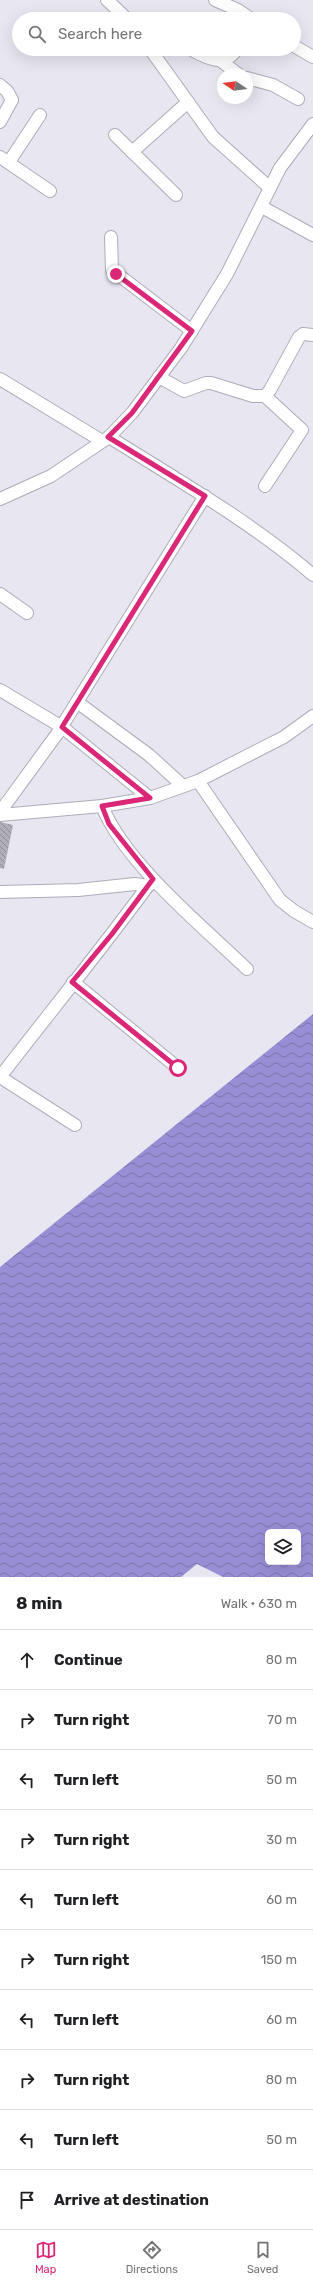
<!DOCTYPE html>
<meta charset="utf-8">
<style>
:root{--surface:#fff;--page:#f2f2f2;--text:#202124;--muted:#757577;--line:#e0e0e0;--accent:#db2777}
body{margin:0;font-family:Rubik,sans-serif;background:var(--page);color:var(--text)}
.controls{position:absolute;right:12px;bottom:12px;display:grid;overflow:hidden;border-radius:6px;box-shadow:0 4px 16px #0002}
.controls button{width:36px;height:36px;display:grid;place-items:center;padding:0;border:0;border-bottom:1px solid var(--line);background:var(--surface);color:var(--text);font:20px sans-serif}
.compass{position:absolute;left:217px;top:68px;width:36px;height:36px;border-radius:50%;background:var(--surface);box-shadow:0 4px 16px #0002;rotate:283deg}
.stop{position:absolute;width:12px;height:12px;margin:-9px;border:3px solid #db2777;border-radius:50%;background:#fff}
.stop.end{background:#db2777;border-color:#fff;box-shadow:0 1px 4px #0008}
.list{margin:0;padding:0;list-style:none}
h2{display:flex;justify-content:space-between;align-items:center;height:52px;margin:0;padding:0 16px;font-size:17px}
h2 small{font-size:13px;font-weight:400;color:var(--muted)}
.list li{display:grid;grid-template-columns:26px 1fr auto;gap:12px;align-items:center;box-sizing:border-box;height:60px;padding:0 16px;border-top:1px solid var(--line)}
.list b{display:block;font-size:15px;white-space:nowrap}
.list em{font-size:13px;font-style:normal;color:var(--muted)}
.icon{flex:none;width:22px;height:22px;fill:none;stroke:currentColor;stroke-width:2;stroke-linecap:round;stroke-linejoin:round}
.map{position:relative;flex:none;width:313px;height:1577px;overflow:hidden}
.search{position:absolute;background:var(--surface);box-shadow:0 4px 16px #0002;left:12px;right:12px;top:12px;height:44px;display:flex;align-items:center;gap:10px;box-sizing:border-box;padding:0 14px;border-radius:22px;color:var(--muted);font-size:15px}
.sheet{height:652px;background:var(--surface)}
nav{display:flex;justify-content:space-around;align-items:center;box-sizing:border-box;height:56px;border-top:1px solid var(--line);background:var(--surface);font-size:11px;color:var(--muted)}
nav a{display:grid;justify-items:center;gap:2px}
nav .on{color:var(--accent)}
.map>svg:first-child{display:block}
.water{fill:url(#water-waves);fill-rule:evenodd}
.building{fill:url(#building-back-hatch)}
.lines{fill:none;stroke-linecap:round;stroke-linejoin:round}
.street-casing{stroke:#adacb7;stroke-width:14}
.street{stroke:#fff;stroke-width:12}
.route{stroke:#db2777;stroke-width:5}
</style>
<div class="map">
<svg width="313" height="1577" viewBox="0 0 313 1577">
<defs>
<pattern id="water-waves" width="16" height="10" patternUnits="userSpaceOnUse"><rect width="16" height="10" fill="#988ed5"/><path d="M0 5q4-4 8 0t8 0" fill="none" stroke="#7b73ac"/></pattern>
<pattern id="building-back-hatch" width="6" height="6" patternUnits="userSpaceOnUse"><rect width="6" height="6" fill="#afaeb9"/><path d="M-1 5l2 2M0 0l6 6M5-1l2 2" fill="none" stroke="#8e8d96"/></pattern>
</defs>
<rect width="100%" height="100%" fill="#e7e6f1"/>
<path class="water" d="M 313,1014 L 313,1577 L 223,1577 L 197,1564 L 181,1577 L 0,1577 L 0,1267 ZM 268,1532 L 298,1532 L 298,1562 L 268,1562 Z"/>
<polygon class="building" points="0,822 13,825 4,869 0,868"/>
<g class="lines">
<defs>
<g id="street">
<polyline points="107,0 127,19"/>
<polyline points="215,0 238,10 251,19"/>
<polyline points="294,46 313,57"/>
<polyline points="150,49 213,137 270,188"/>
<path d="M 190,49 C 206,58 224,68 237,49"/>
<polyline points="221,61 238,74"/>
<polyline points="247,78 273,85 298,99"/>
<polyline points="0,85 7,91 12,100 0,122"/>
<polyline points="115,135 176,195"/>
<polyline points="132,152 188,102"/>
<polyline points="0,157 50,191"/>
<polyline points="9,162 40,115"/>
<polyline points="262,207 313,235"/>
<polyline points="111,237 112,270 192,331"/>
<polyline points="159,377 184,391 206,383 211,383 253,396 265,396 270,390 299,337 303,334 313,335"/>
<polyline points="0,379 102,441"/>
<polyline points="265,396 302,430 265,486"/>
<path d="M 109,437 C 178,480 251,522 313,575"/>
<polyline points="0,499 51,476 109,437 132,413 181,348 227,274 280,168 313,124"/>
<polyline points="0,594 27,613"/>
<polyline points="0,690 62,727 150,798"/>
<polyline points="77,702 149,755 183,786"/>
<polyline points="198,781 280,900 294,911 313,922"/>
<path d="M 102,806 C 125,863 202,926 247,969"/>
<polyline points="0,812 57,734 205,496"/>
<polyline points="0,815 102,806 150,798 198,781 284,737 313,716"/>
<polyline points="0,892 78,890 135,884 148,886"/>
<polyline points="73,982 178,1068"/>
<path d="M 0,1077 C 51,1011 104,946 153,879"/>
<polyline points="0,1077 75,1125"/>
</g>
</defs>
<use href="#street" class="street-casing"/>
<use href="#street" class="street"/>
</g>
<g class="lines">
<polyline class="route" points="116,274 192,331 132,413 108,437 205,496 62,727 150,798 102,806 109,824 153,879 112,934 72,982 178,1068"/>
</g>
</svg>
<div class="controls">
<button><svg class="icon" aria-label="layers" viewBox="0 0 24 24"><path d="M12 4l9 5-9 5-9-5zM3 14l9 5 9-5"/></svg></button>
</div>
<svg class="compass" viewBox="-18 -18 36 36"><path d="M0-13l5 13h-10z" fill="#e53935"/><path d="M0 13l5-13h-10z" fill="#757577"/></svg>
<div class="stop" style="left:178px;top:1068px"></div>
<div class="stop end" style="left:116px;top:274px"></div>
<div class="search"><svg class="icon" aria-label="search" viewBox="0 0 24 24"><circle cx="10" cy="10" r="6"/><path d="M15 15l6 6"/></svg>Search here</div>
</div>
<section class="sheet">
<h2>8 min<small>Walk · 630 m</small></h2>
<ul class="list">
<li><svg class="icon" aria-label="ahead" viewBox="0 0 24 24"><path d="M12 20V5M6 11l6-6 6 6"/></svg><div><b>Continue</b></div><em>80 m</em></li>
<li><svg class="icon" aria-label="right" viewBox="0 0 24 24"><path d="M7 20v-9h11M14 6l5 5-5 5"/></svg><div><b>Turn right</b></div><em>70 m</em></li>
<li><svg class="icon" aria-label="left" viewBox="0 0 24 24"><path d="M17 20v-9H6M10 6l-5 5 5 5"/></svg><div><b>Turn left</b></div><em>50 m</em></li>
<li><svg class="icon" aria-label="right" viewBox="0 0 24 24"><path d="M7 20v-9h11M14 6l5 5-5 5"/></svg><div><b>Turn right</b></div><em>30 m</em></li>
<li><svg class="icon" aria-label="left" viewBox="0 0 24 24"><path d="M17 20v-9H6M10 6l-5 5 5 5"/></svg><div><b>Turn left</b></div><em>60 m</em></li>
<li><svg class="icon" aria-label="right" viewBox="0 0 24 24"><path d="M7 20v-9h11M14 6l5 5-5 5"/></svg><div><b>Turn right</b></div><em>150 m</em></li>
<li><svg class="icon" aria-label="left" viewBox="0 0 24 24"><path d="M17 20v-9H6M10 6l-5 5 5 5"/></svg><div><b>Turn left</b></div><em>60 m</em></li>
<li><svg class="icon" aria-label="right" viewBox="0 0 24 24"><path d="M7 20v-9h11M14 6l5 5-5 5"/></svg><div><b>Turn right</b></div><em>80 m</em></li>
<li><svg class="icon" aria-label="left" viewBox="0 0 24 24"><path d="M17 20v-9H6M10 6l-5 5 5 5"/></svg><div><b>Turn left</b></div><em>50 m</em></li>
<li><svg class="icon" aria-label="arrive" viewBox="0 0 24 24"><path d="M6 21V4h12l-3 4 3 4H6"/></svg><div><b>Arrive at destination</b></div></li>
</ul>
</section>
<nav>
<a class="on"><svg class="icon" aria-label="map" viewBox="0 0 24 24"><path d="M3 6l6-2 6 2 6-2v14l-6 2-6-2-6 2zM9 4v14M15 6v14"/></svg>Map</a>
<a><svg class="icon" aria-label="directions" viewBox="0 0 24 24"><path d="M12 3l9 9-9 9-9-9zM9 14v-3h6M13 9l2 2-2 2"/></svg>Directions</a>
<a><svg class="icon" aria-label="saved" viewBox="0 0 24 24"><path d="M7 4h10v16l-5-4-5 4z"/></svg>Saved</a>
</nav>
